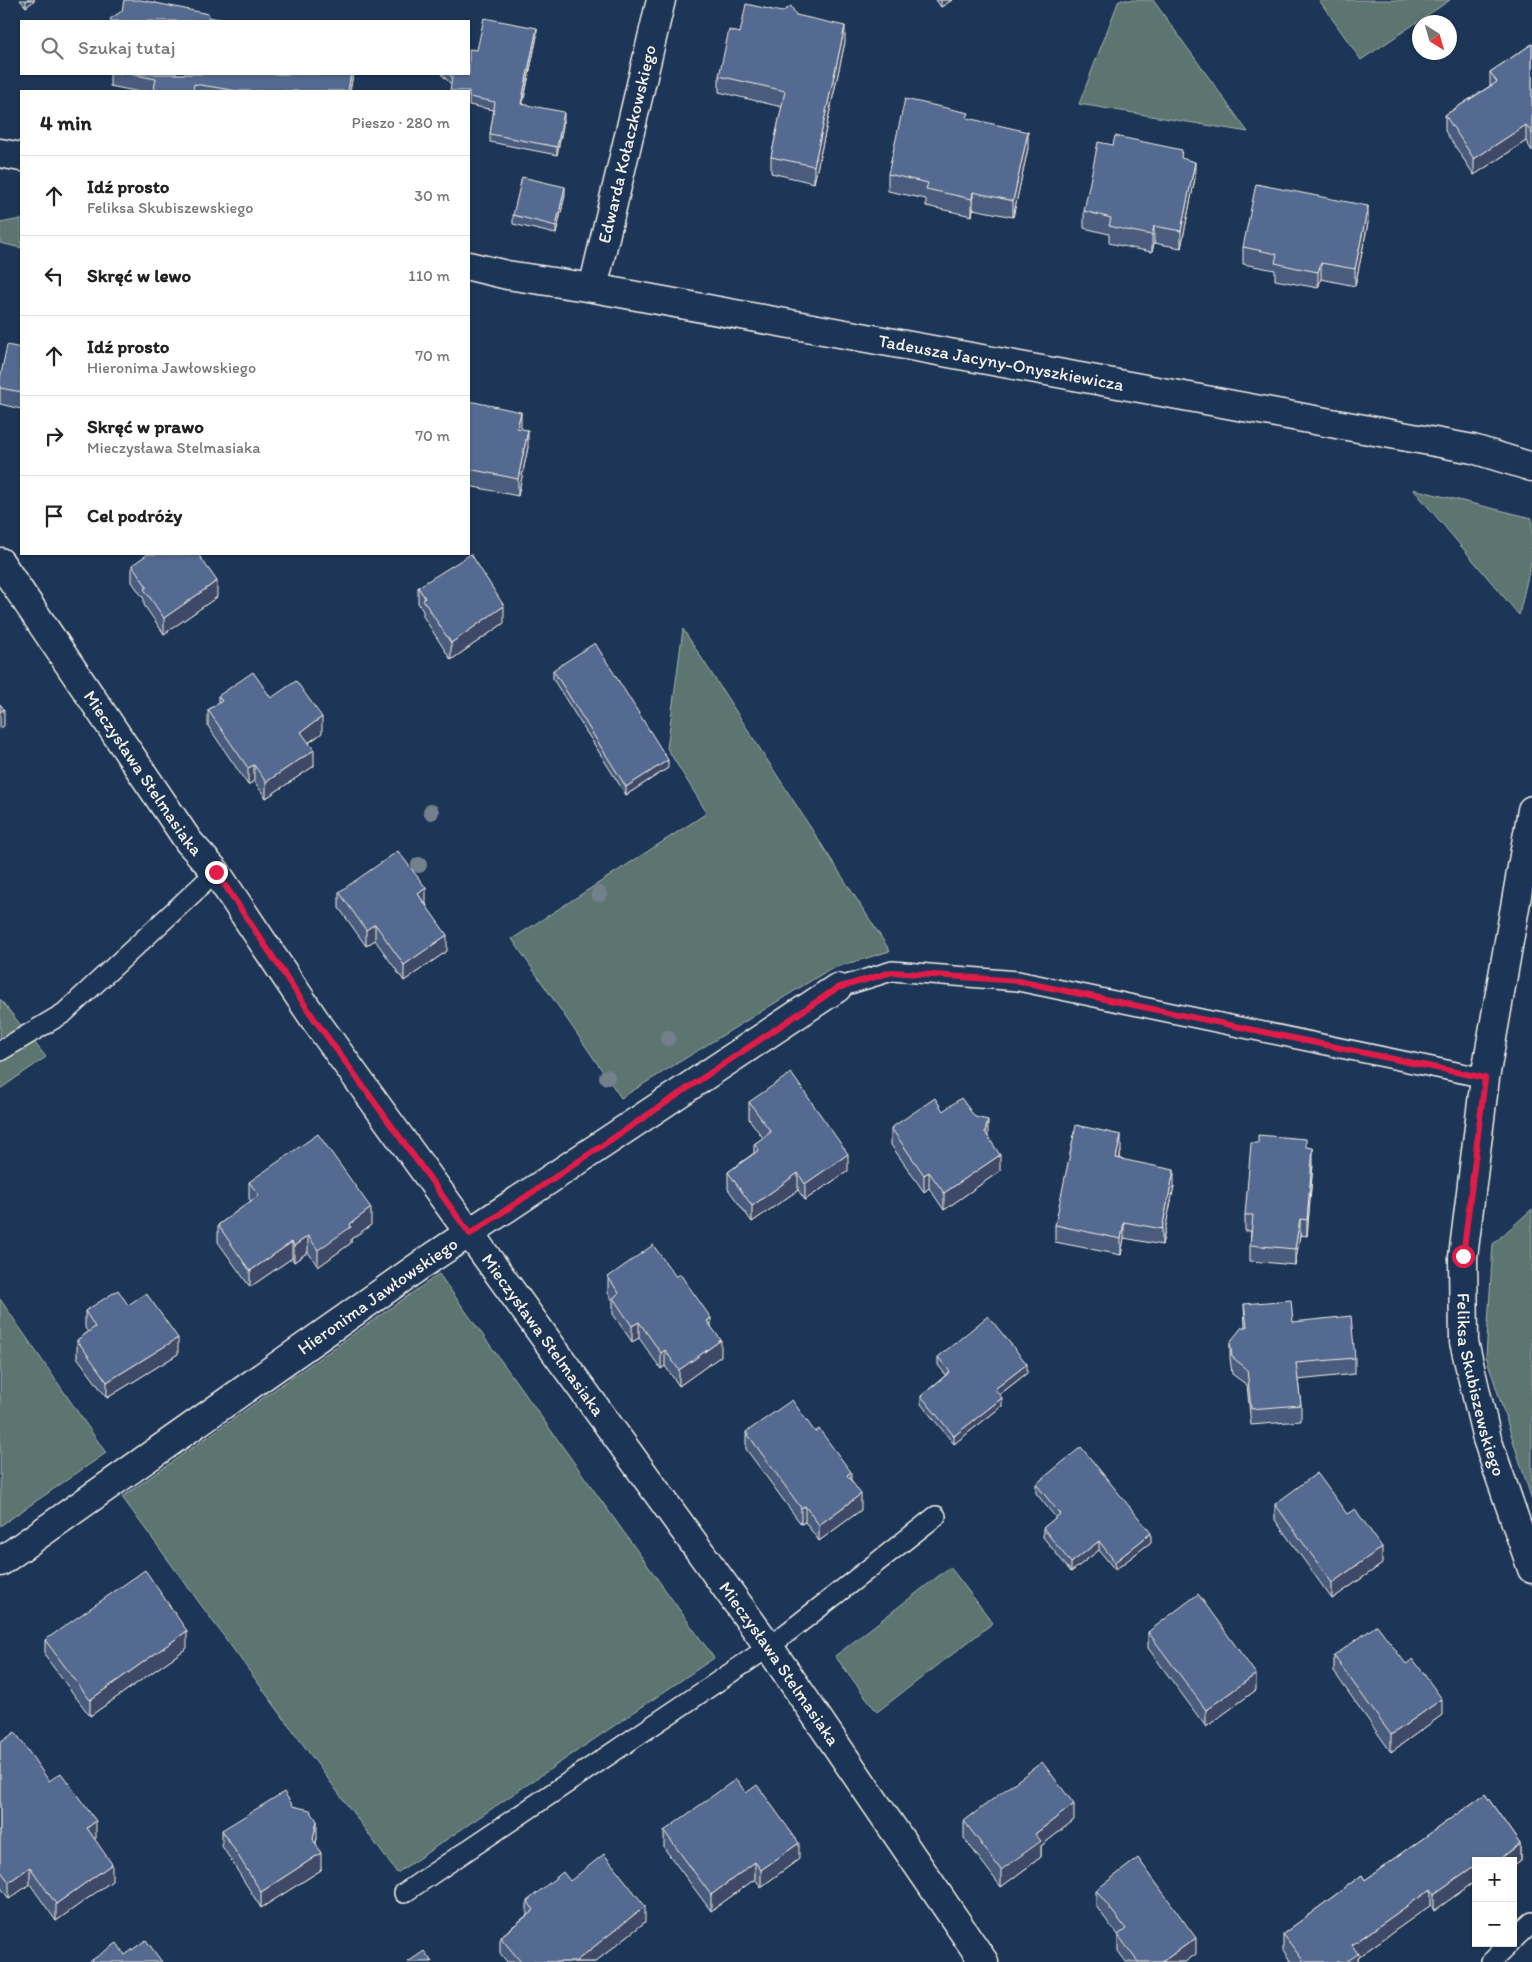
<!DOCTYPE html>
<html lang="pl">
<meta charset="utf-8">
<style>
:root{--surface:#fff;--page:#f2f2f2;--text:#222;--muted:#767676;--line:#e0e0e0}
body{margin:0;font-family:Itim,sans-serif;background:var(--page);color:var(--text)}
.controls{position:absolute;right:15px;bottom:15px;display:grid;overflow:hidden;border-radius:0px;box-shadow:0 1px 4px #0004}
.controls button{width:45px;height:45px;display:grid;place-items:center;padding:0;border:0;border-bottom:1px solid var(--line);background:var(--surface);color:var(--text);font:25px sans-serif}
.compass{position:absolute;left:1412px;top:15px;width:45px;height:45px;border-radius:50%;background:var(--surface);box-shadow:0 1px 4px #0004;rotate:143deg}
.stop{position:absolute;width:15px;height:15px;margin:-11px;border:4px solid #e11d48;border-radius:50%;background:#fff}
.stop.end{background:#e11d48;border-color:#fff;box-shadow:0 1px 5px #0008}
.list{margin:0;padding:0;list-style:none}
h2{display:flex;justify-content:space-between;align-items:center;height:65px;margin:0;padding:0 20px;font-size:21px}
h2 small{font-size:16px;font-weight:400;color:var(--muted)}
.list li{display:grid;grid-template-columns:32px 1fr auto;gap:15px;align-items:center;box-sizing:border-box;height:80px;padding:0 20px;border-top:1px solid var(--line)}
.list b{display:block;font-size:19px;white-space:nowrap}
.list p{margin:0;font-size:16px;white-space:nowrap;color:var(--muted)}
.list em{font-size:16px;font-style:normal;color:var(--muted)}
.icon{flex:none;width:28px;height:28px;fill:none;stroke:currentColor;stroke-width:2;stroke-linecap:round;stroke-linejoin:round}
.map{position:relative;flex:none;width:1532px;height:1962px;overflow:hidden}
.search{position:absolute;background:var(--surface);box-shadow:0 1px 4px #0004;left:20px;top:20px;width:450px;height:55px;display:flex;align-items:center;gap:12px;box-sizing:border-box;padding:0 18px;border-radius:0px;color:var(--muted);font-size:19px}
.panel{position:absolute;background:var(--surface);box-shadow:0 1px 4px #0004;left:20px;top:90px;width:450px;height:465px;border-radius:0px}
.map>svg:first-child{display:block}
.green{fill:#5c7470;stroke:#a8b2ac}
.lines{fill:none;stroke-linecap:round;stroke-linejoin:round}
.lane-casing{stroke:#f4f1e8;stroke-width:22}
.street-casing{stroke:#f4f1e8;stroke-width:31}
.lane{stroke:#1d3557;stroke-width:19}
.street{stroke:#1d3557;stroke-width:28}
.tree{fill:#72818c}
.wall{fill:#495b7d;stroke:#f4f1e8}
.shaded-wall{fill:#3c4a66;stroke:#f4f1e8}
.building{fill:#556a91;stroke:#f4f1e8}
.route{stroke:#e11d48;stroke-width:6}
.labels{text-anchor:middle;stroke-width:4;stroke-linejoin:round;paint-order:stroke}
.street-label{font-size:18px;fill:#f4f1e8;stroke:#1d3557}
</style>
<div class="map">
<svg width="1532" height="1962" viewBox="0 0 1532 1962">
<rect width="100%" height="100%" fill="#1d3557"/>
<filter id="ink" filterUnits="userSpaceOnUse"><feTurbulence type="fractalNoise" baseFrequency=".02" numOctaves="2"/><feDisplacementMap in="SourceGraphic" scale="10" xChannelSelector="R" yChannelSelector="G"/><feConvolveMatrix kernelMatrix="1 2 1 2 8 2 1 2 1" color-interpolation-filters="sRGB"/></filter>
<g filter="url(#ink)">
<g class="green">
<polygon points="1119,0 1153,0 1248,132 1079,104"/>
<polygon points="1319,0 1450,0 1361,60"/>
<polygon points="21,219 21,248 0,243 0,223"/>
<polygon points="1413,489 1532,518 1532,558 1519,615"/>
<polygon points="683,629 890,951 830,969 621,1098 512,939 707,813 667,748"/>
<polygon points="0,999 46,1057 0,1089"/>
<polygon points="1532,1209 1532,1500 1486,1356 1493,1244"/>
<polygon points="439,1274 714,1658 397,1873 122,1497"/>
<polygon points="0,1299 106,1453 0,1526"/>
<polygon points="950,1567 993,1623 877,1712 835,1656"/>
</g>
<g class="lines">
<defs>
<g id="lane">
<polyline points="837,988 892,971 1018,981 1485,1078"/>
<polyline points="0,1051 64,1013 216,872"/>
<polyline points="404,1893 769,1647 936,1516"/>
<polyline points="1513,1940 1532,1922"/>
<polyline points="1491,1962 1510,1943"/>
</g>
<g id="street">
<polyline points="0,153 21,157"/>
<path id="s1" d="M 469,266 L 507,275 L 593,288 L 1473,449 L 1532,467"/>
<path id="s2" d="M 593,288 L 661,0"/>
<path id="s3" d="M 0,562 L 189,842 L 216,872 L 315,1020 L 769,1647 L 984,1962"/>
<path id="s4" d="M 1532,810 L 1485,1078 L 1463,1257 L 1464,1342 L 1487,1439 L 1532,1569"/>
<path id="s5" d="M 0,1562 L 418,1267 L 837,988"/>
</g>
</defs>
<use href="#lane" class="lane-casing"/>
<use href="#street" class="street-casing"/>
<use href="#lane" class="lane"/>
<use href="#street" class="street"/>
</g>
<g class="tree">
<circle cx="431" cy="812" r="8"/>
<circle cx="419" cy="865" r="8"/>
<circle cx="599" cy="894" r="8"/>
<circle cx="668" cy="1038" r="8"/>
<circle cx="607" cy="1077" r="8"/>
</g>
<g class="wall">
<polygon points="20,0 35,0 26,7"/>
<polygon points="936,0 952,0 941,7"/>
<polygon points="796,15 845,42 814,183 771,173 771,157 782,107 719,92 719,76 740,33"/>
<polygon points="537,36 523,104 564,121 557,155 490,142 490,134 494,110 469,105 469,91 451,84 441,74 469,74 477,50"/>
<polygon points="1532,44 1532,151 1526,141 1474,175 1445,131 1445,115 1490,86 1490,72"/>
<polygon points="110,74 353,74 350,91 135,91 110,86"/>
<polygon points="969,119 1028,148 1013,217 973,209 972,216 926,206 926,199 888,191 888,174"/>
<polygon points="1182,159 1195,178 1181,248 1154,243 1152,252 1131,248 1109,243 1109,234 1084,228 1084,211"/>
<polygon points="565,195 556,234 513,224 513,215"/>
<polygon points="1368,223 1355,286 1321,279 1318,288 1275,280 1275,270 1243,264 1243,247"/>
<polygon points="21,348 21,409 0,404 0,379"/>
<polygon points="469,401 521,429 528,447 518,496 469,486"/>
<polygon points="132,565 217,597 164,634 144,605 144,599 132,582"/>
<polygon points="418,587 504,623 451,660 423,616 423,611 418,603"/>
<polygon points="553,670 668,768 626,795 553,679"/>
<polygon points="218,696 271,698 322,733 309,743 314,766 266,798 254,781 248,785 208,726 208,710 218,703"/>
<polygon points="339,892 426,904 447,951 404,981 375,940 366,946 339,908"/>
<polygon points="749,1102 848,1171 805,1200 798,1190 752,1222 728,1189 728,1172 754,1153 754,1144 763,1138 749,1119"/>
<polygon points="943,1111 988,1137 1000,1171 944,1210 929,1188 924,1192 891,1145 891,1128"/>
<polygon points="1306,1147 1313,1164 1307,1236 1300,1235 1295,1265 1250,1261 1250,1245 1251,1231 1245,1231 1245,1215"/>
<polygon points="1121,1151 1120,1158 1174,1186 1162,1245 1124,1238 1121,1255 1055,1242 1055,1225"/>
<polygon points="249,1182 371,1225 351,1239 351,1243 318,1267 308,1252 294,1262 292,1258 250,1287 218,1242 218,1225 251,1201 249,1199"/>
<polygon points="608,1277 711,1326 721,1356 679,1386 665,1366 661,1369 639,1338 632,1342 613,1314 613,1301 608,1293"/>
<polygon points="1244,1304 1293,1322 1355,1358 1355,1374 1298,1380 1301,1405 1301,1421 1251,1425 1247,1385 1232,1374 1230,1358 1230,1342 1245,1327"/>
<polygon points="128,1305 178,1354 107,1398 77,1357 77,1340 88,1332 85,1328 85,1311"/>
<polygon points="938,1357 1027,1373 999,1395 1002,1406 954,1444 921,1404 921,1396 946,1375 938,1365"/>
<polygon points="746,1432 851,1480 861,1510 819,1541 805,1522 801,1524 746,1449"/>
<polygon points="1036,1484 1151,1542 1115,1570 1099,1550 1071,1572 1043,1537 1043,1528 1056,1518 1036,1493"/>
<polygon points="1275,1504 1382,1564 1332,1599 1275,1520"/>
<polygon points="1148,1632 1256,1690 1206,1727 1148,1648"/>
<polygon points="45,1640 187,1648 90,1716 45,1656"/>
<polygon points="1334,1656 1442,1715 1391,1752 1334,1672"/>
<polygon points="0,1743 96,1838 94,1839 112,1881 56,1921 30,1884 9,1899 0,1886"/>
<polygon points="746,1793 799,1859 761,1887 755,1879 711,1911 664,1848 664,1831"/>
<polygon points="1485,1794 1520,1844 1520,1860 1513,1865 1513,1861 1476,1861 1476,1885 1474,1882 1434,1911 1431,1905 1358,1957 1358,1962 1291,1962 1283,1950 1283,1934 1362,1875 1365,1880"/>
<polygon points="293,1806 317,1838 316,1843 321,1870 261,1908 222,1846 222,1830"/>
<polygon points="1074,1820 1041,1846 1041,1857 1001,1887 964,1838 964,1821"/>
<polygon points="570,1881 645,1922 595,1962 507,1962 500,1953 500,1937 527,1915 527,1901"/>
<polygon points="1096,1890 1196,1954 1185,1962 1126,1962 1118,1951 1118,1936 1096,1906"/>
</g>
<g class="shaded-wall">
<polygon points="26,0 35,0 26,7"/>
<polygon points="941,0 952,0 941,7"/>
<polygon points="845,26 845,42 814,183 814,166"/>
<polygon points="537,28 537,36 521,112 521,104"/>
<polygon points="351,74 353,74 350,91 348,91"/>
<polygon points="564,112 564,121 557,155 557,147"/>
<polygon points="1526,125 1526,141 1474,175 1474,159"/>
<polygon points="1028,132 1028,148 1013,217 1013,201"/>
<polygon points="1195,162 1195,178 1181,248 1181,231"/>
<polygon points="565,187 565,195 556,234 556,226"/>
<polygon points="973,192 973,209 972,216 972,199"/>
<polygon points="1368,206 1368,223 1355,286 1355,269"/>
<polygon points="1154,226 1154,243 1152,252 1152,235"/>
<polygon points="1321,263 1321,279 1318,288 1318,272"/>
<polygon points="521,412 521,428 517,444 517,428"/>
<polygon points="528,430 528,447 518,496 518,479"/>
<polygon points="217,581 217,597 164,634 164,618"/>
<polygon points="504,606 504,623 451,660 451,643"/>
<polygon points="4,709 4,726 0,728 0,712"/>
<polygon points="322,717 322,733 301,748 301,732"/>
<polygon points="314,750 314,766 266,798 266,782"/>
<polygon points="668,760 668,768 626,795 626,787"/>
<polygon points="254,765 254,781 248,785 248,768"/>
<polygon points="426,888 426,905 418,894"/>
<polygon points="375,924 375,940 366,946 366,930"/>
<polygon points="447,935 447,951 404,981 404,965"/>
<polygon points="988,1120 988,1136 985,1149 985,1132"/>
<polygon points="1121,1135 1121,1151 1116,1174 1116,1158"/>
<polygon points="1313,1148 1313,1164 1307,1236 1307,1220"/>
<polygon points="848,1154 848,1171 805,1200 805,1184"/>
<polygon points="1000,1155 1000,1171 944,1210 944,1193"/>
<polygon points="1174,1170 1174,1186 1162,1245 1162,1229"/>
<polygon points="929,1172 929,1188 924,1192 924,1175"/>
<polygon points="798,1173 798,1190 752,1222 752,1206"/>
<polygon points="371,1208 371,1225 351,1239 351,1243 318,1267 318,1250 350,1224"/>
<polygon points="1300,1219 1300,1235 1295,1265 1295,1249"/>
<polygon points="1124,1222 1124,1238 1121,1255 1121,1239"/>
<polygon points="308,1236 308,1252 294,1262 294,1246"/>
<polygon points="292,1242 292,1258 250,1287 250,1271"/>
<polygon points="711,1318 711,1334 707,1321"/>
<polygon points="639,1322 639,1338 632,1342 632,1326"/>
<polygon points="178,1338 178,1354 107,1398 107,1382"/>
<polygon points="721,1340 721,1356 679,1386 679,1370"/>
<polygon points="665,1350 665,1366 661,1369 661,1353"/>
<polygon points="1027,1364 1027,1373 995,1398 995,1389"/>
<polygon points="1002,1398 1002,1406 954,1444 954,1436"/>
<polygon points="851,1472 851,1489 847,1475"/>
<polygon points="861,1494 861,1510 819,1541 819,1525"/>
<polygon points="805,1506 805,1522 801,1524 801,1508"/>
<polygon points="1151,1533 1151,1542 1115,1570 1115,1562"/>
<polygon points="1099,1541 1099,1550 1071,1572 1071,1563"/>
<polygon points="1382,1547 1382,1564 1332,1599 1332,1583"/>
<polygon points="187,1631 187,1648 90,1716 90,1700"/>
<polygon points="1256,1674 1256,1690 1206,1727 1206,1710"/>
<polygon points="1442,1699 1442,1715 1391,1752 1391,1735"/>
<polygon points="1074,1804 1074,1820 1041,1846 1041,1857 1001,1887 1001,1870 1035,1834"/>
<polygon points="96,1821 96,1838 87,1844 87,1828"/>
<polygon points="317,1821 317,1838 313,1856 313,1839"/>
<polygon points="799,1843 799,1859 761,1887 761,1870"/>
<polygon points="1520,1844 1520,1860 1513,1865 1513,1861 1497,1861"/>
<polygon points="321,1853 321,1870 261,1908 261,1892"/>
<polygon points="755,1862 755,1879 711,1911 711,1895"/>
<polygon points="112,1864 112,1881 56,1921 56,1904"/>
<polygon points="1474,1866 1474,1882 1434,1911 1434,1894"/>
<polygon points="30,1867 30,1884 9,1899 9,1882"/>
<polygon points="1431,1889 1431,1905 1358,1957 1358,1962 1346,1962 1352,1945"/>
<polygon points="645,1906 645,1922 595,1962 575,1962"/>
<polygon points="1196,1938 1196,1954 1185,1962 1162,1962"/>
</g>
<g class="building">
<polygon points="124,0 141,0 209,14 208,17 232,21 111,21 110,19 122,11"/>
<polygon points="746,4 782,12 791,6 796,15 845,26 814,166 771,157 785,91 719,76 729,30 740,33"/>
<polygon points="484,18 537,28 521,104 564,112 557,147 490,134 495,102 469,97 469,91 450,91 452,77 449,74 469,74 469,49 477,50"/>
<polygon points="1532,44 1532,134 1526,125 1474,159 1445,115 1497,82 1490,72"/>
<polygon points="130,74 351,74 348,91 238,91 194,84 193,91 163,91 154,89 156,79"/>
<polygon points="905,99 969,113 967,118 1028,132 1013,201 973,192 972,199 926,189 928,183 888,174"/>
<polygon points="1115,136 1182,150 1181,158 1195,162 1181,231 1154,226 1152,235 1131,231 1109,226 1111,218 1084,211 1098,142 1113,145"/>
<polygon points="522,177 565,187 556,226 513,215"/>
<polygon points="1256,184 1368,206 1355,269 1321,263 1318,272 1297,268 1275,263 1277,254 1243,247"/>
<polygon points="7,345 21,348 21,392 0,388 0,379"/>
<polygon points="469,401 521,412 517,428 528,430 518,479 469,469"/>
<polygon points="148,554 198,554 217,581 164,618 144,589 147,587 132,565"/>
<polygon points="471,554 504,606 451,643 423,600 425,598 418,587"/>
<polygon points="595,643 668,760 626,787 553,670"/>
<polygon points="253,672 271,698 296,681 322,717 301,732 314,750 266,782 254,765 248,768 208,710 222,701 218,696"/>
<polygon points="0,704 4,709 0,712"/>
<polygon points="398,851 426,888 418,894 447,935 404,965 375,924 366,930 339,892"/>
<polygon points="791,1073 848,1154 805,1184 798,1173 752,1206 728,1172 759,1150 754,1144 771,1132 749,1102"/>
<polygon points="935,1098 943,1111 961,1098 975,1117 988,1120 985,1132 1000,1155 944,1193 929,1172 924,1175 891,1128"/>
<polygon points="1076,1125 1121,1135 1116,1158 1174,1170 1162,1229 1124,1222 1121,1239 1055,1225"/>
<polygon points="318,1134 371,1208 350,1224 351,1227 318,1250 308,1236 294,1246 292,1242 250,1271 218,1225 259,1195 249,1182"/>
<polygon points="1258,1135 1306,1139 1306,1147 1313,1148 1307,1220 1300,1219 1295,1249 1250,1245 1253,1215 1245,1215 1251,1143 1258,1143"/>
<polygon points="653,1245 676,1277 680,1274 711,1318 707,1321 721,1340 679,1370 665,1350 661,1353 639,1322 632,1326 613,1298 619,1293 608,1277"/>
<polygon points="118,1290 128,1305 146,1293 178,1338 107,1382 77,1340 95,1327 85,1311"/>
<polygon points="1291,1300 1293,1322 1351,1316 1355,1358 1296,1363 1301,1405 1251,1409 1247,1369 1232,1357 1230,1342 1242,1327 1247,1327 1244,1304"/>
<polygon points="988,1316 1027,1364 995,1389 1002,1398 954,1436 921,1396 950,1372 938,1357"/>
<polygon points="792,1400 815,1432 819,1429 851,1472 847,1475 861,1494 819,1525 805,1506 801,1508 746,1432"/>
<polygon points="1081,1447 1151,1533 1115,1562 1099,1541 1071,1563 1043,1528 1060,1514 1036,1484"/>
<polygon points="1317,1473 1347,1514 1355,1509 1382,1547 1332,1583 1275,1504"/>
<polygon points="145,1570 187,1631 90,1700 45,1640"/>
<polygon points="1198,1594 1256,1674 1206,1710 1148,1632"/>
<polygon points="1377,1625 1406,1664 1413,1659 1442,1699 1391,1735 1334,1656"/>
<polygon points="15,1732 49,1781 61,1773 96,1821 87,1828 112,1864 56,1904 30,1867 9,1882 0,1870 0,1743"/>
<polygon points="1042,1762 1074,1804 1035,1834 1041,1841 1001,1870 964,1821"/>
<polygon points="736,1779 746,1793 757,1785 799,1843 761,1870 755,1862 711,1895 664,1831"/>
<polygon points="284,1792 293,1806 310,1810 317,1821 313,1839 321,1853 261,1892 222,1830"/>
<polygon points="1485,1794 1520,1844 1497,1861 1476,1861 1476,1868 1474,1866 1434,1894 1431,1889 1352,1945 1358,1954 1346,1962 1304,1962 1283,1934 1362,1875 1365,1880"/>
<polygon points="604,1854 645,1906 575,1962 521,1962 500,1937 534,1910 527,1901 563,1872 570,1881"/>
<polygon points="1138,1858 1196,1938 1162,1962 1138,1962 1118,1935 1126,1929 1096,1890"/>
<polygon points="146,1940 162,1962 89,1962 117,1943 125,1955"/>
<polygon points="424,1951 432,1962 408,1962"/>
</g>
</g>
<g class="lines" filter="url(#ink)">
<polyline class="route" points="216,872 315,1020 470,1234 837,988 892,972 1018,981 1485,1078 1463,1256"/>
</g>
<g class="labels">
<g class="street-label">
<text dy="6" stroke="none"><textPath href="#s2" startOffset="148">Edwarda Kołaczkowskiego</textPath></text>
<text dy="6" stroke="none"><textPath href="#s1" startOffset="541">Tadeusza Jacyny-Onyszkiewicza</textPath></text>
<text dy="6" stroke="none"><textPath href="#s3" startOffset="255">Mieczysława Stelmasiaka</textPath></text>
<text dy="6" stroke="none"><textPath href="#s5" startOffset="462">Hieronima Jawłowskiego</textPath></text>
<text dy="6" stroke="none"><textPath href="#s3" startOffset="945">Mieczysława Stelmasiaka</textPath></text>
<text dy="6" stroke="none"><textPath href="#s4" startOffset="582">Feliksa Skubiszewskiego</textPath></text>
<text dy="6" stroke="none"><textPath href="#s3" startOffset="1350">Mieczysława Stelmasiaka</textPath></text>
</g>
</g>
</svg>
<div class="controls">
<button>+</button>
<button>−</button>
</div>
<svg class="compass" viewBox="-18 -18 36 36"><path d="M0-13l5 13h-10z" fill="#e53935"/><path d="M0 13l5-13h-10z" fill="#767676"/></svg>
<div class="stop" style="left:1463px;top:1256px"></div>
<div class="stop end" style="left:216px;top:872px"></div>
<div class="search"><svg class="icon" aria-label="search" viewBox="0 0 24 24"><circle cx="10" cy="10" r="6"/><path d="M15 15l6 6"/></svg>Szukaj tutaj</div>
<section class="panel">
<h2>4 min<small>Pieszo · 280 m</small></h2>
<ul class="list">
<li><svg class="icon" aria-label="ahead" viewBox="0 0 24 24"><path d="M12 20V5M6 11l6-6 6 6"/></svg><div><b>Idź prosto</b><p>Feliksa Skubiszewskiego</p></div><em>30 m</em></li>
<li><svg class="icon" aria-label="left" viewBox="0 0 24 24"><path d="M17 20v-9H6M10 6l-5 5 5 5"/></svg><div><b>Skręć w lewo</b></div><em>110 m</em></li>
<li><svg class="icon" aria-label="ahead" viewBox="0 0 24 24"><path d="M12 20V5M6 11l6-6 6 6"/></svg><div><b>Idź prosto</b><p>Hieronima Jawłowskiego</p></div><em>70 m</em></li>
<li><svg class="icon" aria-label="right" viewBox="0 0 24 24"><path d="M7 20v-9h11M14 6l5 5-5 5"/></svg><div><b>Skręć w prawo</b><p>Mieczysława Stelmasiaka</p></div><em>70 m</em></li>
<li><svg class="icon" aria-label="arrive" viewBox="0 0 24 24"><path d="M6 21V4h12l-3 4 3 4H6"/></svg><div><b>Cel podróży</b></div></li>
</ul>
</section>
</div>
